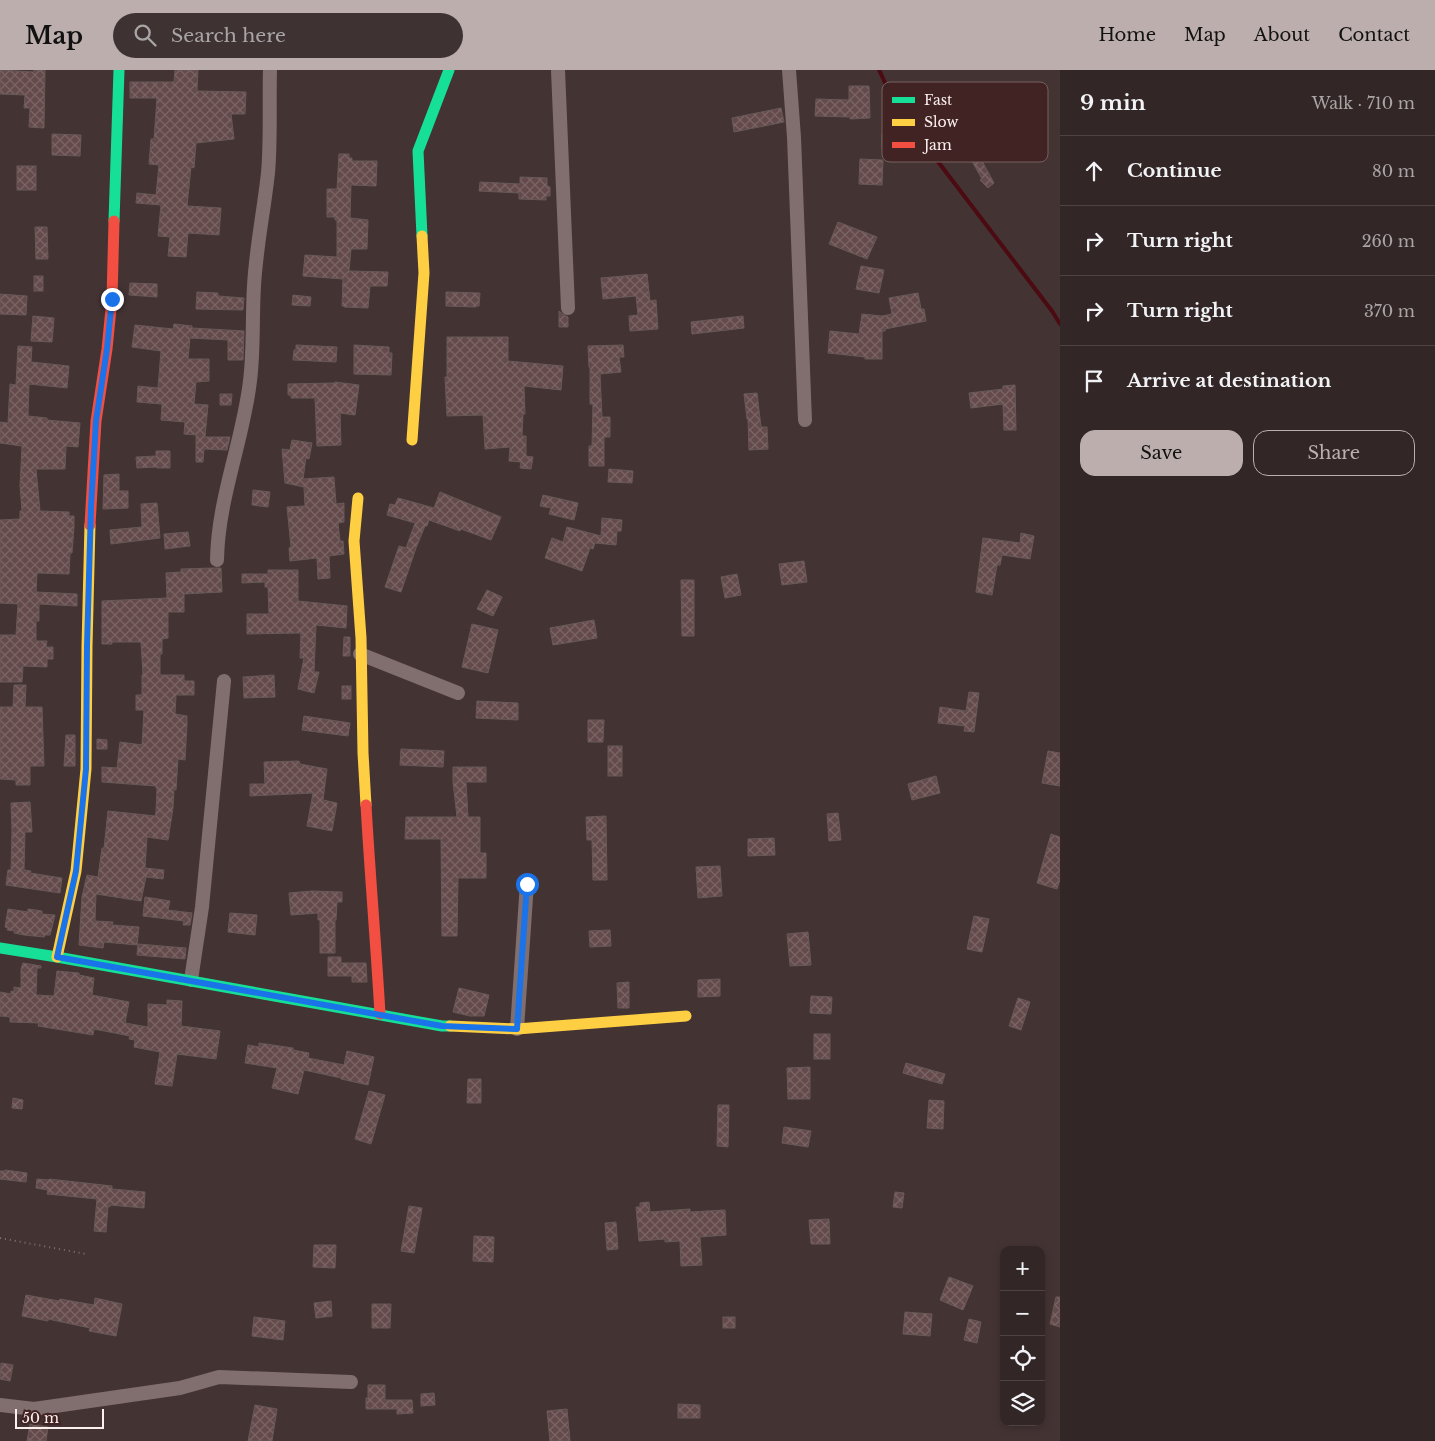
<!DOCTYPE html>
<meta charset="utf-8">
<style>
:root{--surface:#332626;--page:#3e3232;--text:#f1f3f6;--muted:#a9a5a7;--line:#4e4343;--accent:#bcaead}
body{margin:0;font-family:"Libre Baskerville",serif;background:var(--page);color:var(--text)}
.controls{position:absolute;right:15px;bottom:15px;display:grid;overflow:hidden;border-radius:10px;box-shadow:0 2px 8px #0003}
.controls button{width:45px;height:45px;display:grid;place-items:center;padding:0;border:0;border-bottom:1px solid var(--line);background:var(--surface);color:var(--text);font:25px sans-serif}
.scale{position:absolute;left:15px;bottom:12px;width:89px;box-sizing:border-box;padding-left:5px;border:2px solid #fcf0ef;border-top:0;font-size:14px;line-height:18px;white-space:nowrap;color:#fcf0ef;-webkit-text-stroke:4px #402322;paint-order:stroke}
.stop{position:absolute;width:15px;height:15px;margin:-11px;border:4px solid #1a73e8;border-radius:50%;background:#fff}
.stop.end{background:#1a73e8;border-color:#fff;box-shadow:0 1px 5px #0008}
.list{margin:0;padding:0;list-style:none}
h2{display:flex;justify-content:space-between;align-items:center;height:65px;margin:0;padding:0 20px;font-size:21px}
h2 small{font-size:16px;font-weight:400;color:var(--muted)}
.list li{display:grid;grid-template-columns:32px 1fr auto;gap:15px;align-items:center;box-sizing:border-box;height:70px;padding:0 20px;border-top:1px solid var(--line)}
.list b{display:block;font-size:19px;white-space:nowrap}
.list em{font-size:16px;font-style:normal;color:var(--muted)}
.actions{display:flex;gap:10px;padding:15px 20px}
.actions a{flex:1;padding:11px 0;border:1px solid var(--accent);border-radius:15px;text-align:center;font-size:18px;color:var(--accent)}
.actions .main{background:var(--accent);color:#111}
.icon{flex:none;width:28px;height:28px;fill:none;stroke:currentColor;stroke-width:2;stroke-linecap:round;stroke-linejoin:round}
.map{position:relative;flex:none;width:1060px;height:1371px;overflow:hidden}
header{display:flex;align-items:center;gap:30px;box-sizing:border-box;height:70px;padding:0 25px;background:var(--accent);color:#111}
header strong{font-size:24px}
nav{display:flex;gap:28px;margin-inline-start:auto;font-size:18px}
.search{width:350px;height:45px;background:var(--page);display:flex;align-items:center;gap:12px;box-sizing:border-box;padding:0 18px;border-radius:28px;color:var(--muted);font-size:19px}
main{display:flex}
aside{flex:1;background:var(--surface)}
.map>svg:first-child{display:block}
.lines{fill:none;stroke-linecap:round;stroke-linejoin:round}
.stream{stroke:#4c0a13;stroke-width:4}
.building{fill:url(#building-cross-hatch);stroke:#675959}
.path{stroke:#7f7170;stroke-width:2;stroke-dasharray:1 4;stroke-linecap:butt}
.street{stroke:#806f6e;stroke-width:14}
.fast{stroke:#16e098;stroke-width:11}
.slow{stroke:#ffcf43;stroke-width:11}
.jam{stroke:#f24e42;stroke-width:11}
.route{stroke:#1a73e8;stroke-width:6}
.key{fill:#402322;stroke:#786060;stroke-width:1}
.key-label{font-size:14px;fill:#fcf0ef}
</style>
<header>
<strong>Map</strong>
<div class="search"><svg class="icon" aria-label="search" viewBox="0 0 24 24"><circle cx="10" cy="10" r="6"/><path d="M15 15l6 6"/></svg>Search here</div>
<nav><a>Home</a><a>Map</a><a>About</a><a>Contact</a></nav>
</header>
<main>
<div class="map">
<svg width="1060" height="1371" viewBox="0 0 1060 1371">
<defs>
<pattern id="building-cross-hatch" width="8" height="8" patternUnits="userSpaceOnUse" patternTransform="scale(1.25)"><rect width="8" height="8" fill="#644a4b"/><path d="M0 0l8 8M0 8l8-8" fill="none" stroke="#7b6465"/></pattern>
</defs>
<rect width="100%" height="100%" fill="#433"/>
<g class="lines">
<polyline class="stream" points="879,0 897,38 1052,241 1060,254"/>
</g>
<g class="building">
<polygon points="0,0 34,2 34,0 45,0 44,58 29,57 30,38 24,38 25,25 0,24"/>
<polygon points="175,0 198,0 197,21 246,22 245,44 231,44 234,69 196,73 194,98 191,97 187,136 221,138 219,165 188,163 186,187 168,186 170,167 158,166 161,135 136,133 137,123 156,125 159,95 149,94 151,69 154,69 157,28 130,28 130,12 174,12"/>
<polygon points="849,16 869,16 870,48 850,49 850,47 815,46 816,29 849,30"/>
<polygon points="781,38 784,52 734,62 732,48"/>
<polygon points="900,63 901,79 882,79 882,64"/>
<polygon points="52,64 81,65 80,86 52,85"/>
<polygon points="976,80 994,113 988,118 980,110 982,109 968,84"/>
<polygon points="339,84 349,84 349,88 352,88 352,91 377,91 376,116 351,115 350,148 368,150 367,179 351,179 349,201 388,202 387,216 370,216 368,238 344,237 344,236 342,236 343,209 303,206 305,185 337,187 337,150 335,150 335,147 327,147 327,119 337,119"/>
<polygon points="860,89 883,90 882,115 859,114"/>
<rect x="17" y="96" width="19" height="24"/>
<polygon points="520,107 547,108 547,116 550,117 550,126 546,126 546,130 519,129 519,123 479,121 480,112 520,114"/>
<polygon points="838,152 877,167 867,189 829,174"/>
<polygon points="35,157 47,157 48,189 36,189"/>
<polygon points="861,196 884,200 879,223 856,219"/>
<polygon points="647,204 650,231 656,230 658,259 630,261 629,246 638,245 636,226 603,229 601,208"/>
<rect x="34" y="206" width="9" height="15"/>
<polygon points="130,213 157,214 157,227 129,225"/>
<polygon points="197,222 218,223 218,226 244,228 243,240 196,239"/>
<polygon points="446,222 480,223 479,236 476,236 476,237 446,236"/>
<polygon points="918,223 921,239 924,239 926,251 885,259 885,261 882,261 882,289 865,289 865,287 828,283 830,261 859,264 862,244 882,246 892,244 889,228"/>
<polygon points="0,224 27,226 26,245 0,244"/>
<polygon points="293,225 311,227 310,236 292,235"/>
<polygon points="559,241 564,245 568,247 568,257 559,257"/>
<polygon points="33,246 54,248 52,272 31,271"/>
<polygon points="743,246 744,258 692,264 691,252"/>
<polygon points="174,254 192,256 192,258 244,261 243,290 228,290 228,270 190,268 188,289 209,289 209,311 196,312 194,334 208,335 205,367 230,367 227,380 204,379 203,392 196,392 196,365 184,364 185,352 161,350 162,334 137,332 138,316 158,318 161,281 132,277 135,255 173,259"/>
<polygon points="447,267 508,267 508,291 563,296 561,320 524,316 525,344 523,344 522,366 526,366 526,386 533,387 531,399 520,398 521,392 509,391 510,377 485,379 483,345 447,346 445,307 447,307"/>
<polygon points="296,275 337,277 336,292 293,290 294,280 296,280"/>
<polygon points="354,275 389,277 389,283 392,283 391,305 354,304"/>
<polygon points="623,275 624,287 619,287 621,302 600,304 602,347 610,347 610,367 604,367 604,396 589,396 589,376 592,376 593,334 590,334 590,297 589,297 588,276"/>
<polygon points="18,276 32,277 31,292 69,296 67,318 29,314 28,346 47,348 47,350 80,353 78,377 66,376 65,399 36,399 40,441 69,442 69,446 74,446 74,457 72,483 70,483 69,504 37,503 36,522 77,524 77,536 39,534 39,551 36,551 36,571 47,571 46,577 53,577 53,589 47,589 47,597 23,596 22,612 0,612 0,565 16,565 18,534 0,533 0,450 20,449 20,441 22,441 20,416 22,376 0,373 0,352 8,353 10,314 16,315"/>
<polygon points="335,312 359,315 355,345 340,343 341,375 317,376 315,328 291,328 291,325 288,325 288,314 335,313"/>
<polygon points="1015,315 1016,360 1004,360 1003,334 971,338 969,323 1003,319 1003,316"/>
<polygon points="757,323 761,357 767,357 768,379 749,380 748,349 747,349 744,324"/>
<polygon points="220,324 232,324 231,335 220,335"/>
<polygon points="292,370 312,373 309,389 306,388 303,409 334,407 336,434 344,433 344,452 338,453 340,471 343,471 344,484 329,486 330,508 318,509 317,488 290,491 289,478 291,477 287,437 305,436 304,417 285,413 282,379 290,380"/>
<polygon points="156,381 170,381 170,398 157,398 157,397 137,398 136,387 156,386"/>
<polygon points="609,399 633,401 632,413 608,412"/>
<polygon points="119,404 119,421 128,421 128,438 103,439 104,405"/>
<polygon points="253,420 270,422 268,437 252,435"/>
<polygon points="440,422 501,447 491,470 461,459 460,461 429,450 427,456 425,456 416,478 401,522 385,517 399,476 406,478 415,453 387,445 390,434 395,435 398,428 434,438"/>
<polygon points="543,425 578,433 574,450 549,444 551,438 540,436"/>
<polygon points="157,433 160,468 111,474 110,460 142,457 141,434"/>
<polygon points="602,448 622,450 621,461 617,461 616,475 595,473 593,479 590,478 582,501 545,488 552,468 563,472 567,457 601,466"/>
<polygon points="188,462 190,476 165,479 164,464"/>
<polygon points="1021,463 1034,466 1030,489 1002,485 1000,495 997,495 992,525 976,522 983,468 1020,473"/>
<polygon points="804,491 807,512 782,515 779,494"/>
<polygon points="213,498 221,498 222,522 184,524 184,542 168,542 168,568 162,569 162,584 160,584 160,605 184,605 184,611 194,611 194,625 176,625 175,644 187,646 187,654 185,690 178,689 176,720 174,719 173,738 168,770 147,767 145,798 164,800 163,809 146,807 141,831 96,824 95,851 113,852 112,855 139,857 137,875 104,872 103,878 79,875 82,827 87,805 98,807 102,778 104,778 108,741 155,746 156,742 157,718 156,718 156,716 102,712 102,697 117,698 120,672 142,675 144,640 136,640 136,625 142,625 142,605 143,605 141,572 112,572 112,574 102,574 102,531 167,528 166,503 181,502 181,499"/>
<polygon points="268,500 298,500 298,531 347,536 346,558 316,555 314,602 319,602 314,623 298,619 304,588 300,588 301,563 247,564 247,544 269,544 268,517 265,517 265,512 242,513 242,504 268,504"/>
<polygon points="737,504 741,525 725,528 721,507"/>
<polygon points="681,510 694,510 694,566 682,566"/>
<polygon points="487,520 502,527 493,546 477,539"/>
<polygon points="594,550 597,568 553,575 550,558"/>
<polygon points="472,554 498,560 488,603 462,597"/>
<polygon points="344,567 350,567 350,586 343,586"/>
<polygon points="274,605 275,627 244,628 243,607"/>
<polygon points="14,615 26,615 25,637 42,637 44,696 30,696 30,715 16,715 16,710 0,709 0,637 13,637"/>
<rect x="342" y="616" width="9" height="13"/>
<polygon points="969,622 979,623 974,662 964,661 965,656 938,653 940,637 966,641"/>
<polygon points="477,631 518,633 518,650 476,648"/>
<polygon points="304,646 350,653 348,666 302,660"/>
<polygon points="588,650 604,650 603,672 588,672"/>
<polygon points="66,665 75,665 75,696 64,696"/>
<polygon points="97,669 107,670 107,679 97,679"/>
<rect x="608" y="676" width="14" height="30"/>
<polygon points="401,679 444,681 443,697 400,695"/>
<polygon points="1048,681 1060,683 1060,716 1042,713"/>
<polygon points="299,691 300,694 327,699 323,730 337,733 332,761 307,756 313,723 250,726 250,714 265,714 264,692"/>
<polygon points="453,697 486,697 486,712 466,712 468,747 480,747 480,783 486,783 486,808 458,808 457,866 442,866 441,769 405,769 406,747 457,747 453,712"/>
<polygon points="936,706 940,723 912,730 908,714"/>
<polygon points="30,732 32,762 25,762 24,800 31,801 30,803 62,808 60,823 6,815 8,800 11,800 12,760 11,733"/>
<polygon points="838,743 841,770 829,771 827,744"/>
<polygon points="606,746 607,810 593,810 592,770 587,770 586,747"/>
<polygon points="1051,764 1060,767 1060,810 1057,819 1037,813"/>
<polygon points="774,768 775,785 748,786 748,769"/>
<polygon points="720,796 722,826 698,828 696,797"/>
<polygon points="312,821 342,822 342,832 337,832 336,850 335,850 335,883 320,883 320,850 318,850 318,843 291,845 289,823"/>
<polygon points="145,827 170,831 168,840 192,843 190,855 183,855 184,851 143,846"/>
<polygon points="8,839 28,842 28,839 42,841 42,844 55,845 50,865 45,865 44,867 24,865 14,863 15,861 7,860 8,858 5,857"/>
<polygon points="230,843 257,845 255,865 228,862"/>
<polygon points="974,846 989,849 982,882 967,879"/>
<polygon points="610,860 611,876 590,877 589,861"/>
<polygon points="808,862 811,895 790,896 787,864"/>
<polygon points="138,874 186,878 185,889 137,885"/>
<polygon points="328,887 341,887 341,893 366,893 367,912 352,912 352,906 328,906"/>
<polygon points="23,893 41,896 41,898 37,898 36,925 54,926 57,901 79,903 79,905 94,908 92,925 129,932 125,953 148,957 148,934 167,935 167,930 182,931 181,956 220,961 216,989 177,984 172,1016 155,1014 160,982 134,977 135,970 129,969 130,966 94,959 93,965 38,956 39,953 10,952 10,947 0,946 0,922 11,924 11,921 14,922 14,917 21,918 21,899"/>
<polygon points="720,909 720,926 698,927 698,910"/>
<polygon points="629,912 629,938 618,938 617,913"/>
<polygon points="459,918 489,925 484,946 470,946 453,942"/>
<polygon points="811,926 832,927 831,944 810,943"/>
<polygon points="1018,928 1030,932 1021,960 1009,956"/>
<rect x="814" y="964" width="16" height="25"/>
<polygon points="259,973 293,978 293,980 309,983 308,988 344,995 347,981 374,987 368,1015 341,1009 341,1008 304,1000 298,1024 272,1018 277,998 245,993 248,975 259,977"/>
<polygon points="906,993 945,1004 942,1014 903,1003"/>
<polygon points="810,997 810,1029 788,1029 787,998"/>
<polygon points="468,1009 481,1009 481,1033 467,1033"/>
<polygon points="369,1021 385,1025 371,1074 355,1069"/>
<polygon points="13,1028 23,1030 22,1039 12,1038"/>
<polygon points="929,1030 944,1031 943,1059 927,1058"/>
<polygon points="718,1035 729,1035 728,1077 717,1076"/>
<polygon points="784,1057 811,1061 808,1077 782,1073"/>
<polygon points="5,1100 27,1103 26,1112 0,1109 0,1101 5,1101"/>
<polygon points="37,1109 49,1110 49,1109 112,1116 112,1119 145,1122 144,1138 110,1135 110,1137 108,1136 106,1162 94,1161 97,1129 47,1124 48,1120 36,1118"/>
<polygon points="895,1122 904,1123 902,1138 893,1137"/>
<polygon points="649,1132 650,1142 690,1139 690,1142 725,1140 726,1165 700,1167 702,1195 681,1196 680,1171 665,1172 665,1169 639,1171 636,1137 640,1137 640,1133"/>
<polygon points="409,1136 422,1138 414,1183 401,1181"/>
<polygon points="829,1149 830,1174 811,1174 809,1150"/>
<polygon points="616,1152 618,1179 607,1180 605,1153"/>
<polygon points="474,1166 494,1167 493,1192 473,1191"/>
<polygon points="314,1175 336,1175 335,1198 313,1197"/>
<polygon points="949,1207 973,1216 963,1240 940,1230"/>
<polygon points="26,1225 59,1231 60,1229 94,1235 95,1228 122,1234 116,1266 89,1261 90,1258 48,1249 48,1251 22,1246"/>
<polygon points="1056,1227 1060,1227 1060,1257 1050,1254"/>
<polygon points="331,1231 332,1246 316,1248 314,1233"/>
<polygon points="372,1234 391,1234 390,1258 372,1258"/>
<polygon points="905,1242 932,1244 930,1266 903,1264"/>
<polygon points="254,1247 285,1251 283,1270 252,1266"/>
<rect x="723" y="1247" width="12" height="11"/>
<polygon points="969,1249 981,1252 977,1273 964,1270"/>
<polygon points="1,1293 13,1295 10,1311 0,1309"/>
<polygon points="368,1315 385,1315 385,1330 412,1330 413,1343 397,1344 397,1339 366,1339 366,1328 368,1328"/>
<polygon points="434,1323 435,1335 421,1336 421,1324"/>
<polygon points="678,1334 700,1335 700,1348 678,1348"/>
<polygon points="255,1335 277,1339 272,1371 248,1371"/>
<polygon points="567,1339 570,1371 550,1371 547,1341"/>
<polygon points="30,1354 48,1357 46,1371 27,1371"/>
</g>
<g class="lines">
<polyline class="path" points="0,1168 86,1184"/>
<g class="street">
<polyline points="558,0 568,238"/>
<polyline points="789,0 794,67 805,350"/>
<path d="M 217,490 C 218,428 243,371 250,311 C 254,279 252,247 254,216 C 256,178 264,140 268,103 C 271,69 269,34 270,0"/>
<polyline points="360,584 458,623"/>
<polyline points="191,910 202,837 224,611"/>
<polyline points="517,959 527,813"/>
<polyline points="0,1335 34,1339 180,1318 219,1307 351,1312"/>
</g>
<g class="fast">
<polyline points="114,151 119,0"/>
<polyline points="422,166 418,81 449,0"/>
<polyline points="0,878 57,887 442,956 450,956"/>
</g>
<g class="slow">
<polyline points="412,370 424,203 422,166"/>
<polyline points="358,428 354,471 361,568 363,683 366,735"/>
<polyline points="57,887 76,801 86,699 87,576 90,455"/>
<polyline points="450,956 517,959 686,946"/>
</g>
<g class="jam">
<polyline points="90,455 96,351 107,279 112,229 114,151"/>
<path d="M 366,735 C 370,805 376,874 380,944"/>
</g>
</g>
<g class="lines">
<polyline class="route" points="112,229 107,279 96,351 91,437 87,576 86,699 76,801 57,887 442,956 517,959 527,814"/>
</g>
<rect x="882" y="12" width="166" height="80" rx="8" class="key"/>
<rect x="892" y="27" width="23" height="6" fill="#16e098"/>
<rect x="892" y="49" width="23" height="7" fill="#ffcf43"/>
<rect x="892" y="72" width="23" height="6" fill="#f24e42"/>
<g class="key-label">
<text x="924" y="35">Fast</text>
<text x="924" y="57">Slow</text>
<text x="924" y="80">Jam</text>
</g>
</svg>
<div class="controls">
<button>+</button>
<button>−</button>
<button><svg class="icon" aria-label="locate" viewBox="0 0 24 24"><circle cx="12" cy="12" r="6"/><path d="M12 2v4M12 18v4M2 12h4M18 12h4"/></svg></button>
<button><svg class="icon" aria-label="layers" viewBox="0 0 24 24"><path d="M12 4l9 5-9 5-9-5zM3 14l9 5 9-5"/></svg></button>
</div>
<div class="scale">50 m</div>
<div class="stop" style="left:527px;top:814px"></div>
<div class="stop end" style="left:112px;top:229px"></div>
</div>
<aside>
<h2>9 min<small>Walk · 710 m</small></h2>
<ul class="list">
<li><svg class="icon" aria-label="ahead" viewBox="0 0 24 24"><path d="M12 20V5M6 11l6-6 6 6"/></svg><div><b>Continue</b></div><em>80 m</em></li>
<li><svg class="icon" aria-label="right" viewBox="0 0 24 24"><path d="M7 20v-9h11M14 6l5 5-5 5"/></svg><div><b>Turn right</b></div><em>260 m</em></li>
<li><svg class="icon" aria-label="right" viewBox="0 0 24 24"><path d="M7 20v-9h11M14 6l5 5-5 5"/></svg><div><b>Turn right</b></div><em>370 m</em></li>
<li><svg class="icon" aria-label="arrive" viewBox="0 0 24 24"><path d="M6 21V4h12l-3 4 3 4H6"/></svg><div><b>Arrive at destination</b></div></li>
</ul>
<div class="actions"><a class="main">Save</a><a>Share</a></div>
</aside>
</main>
